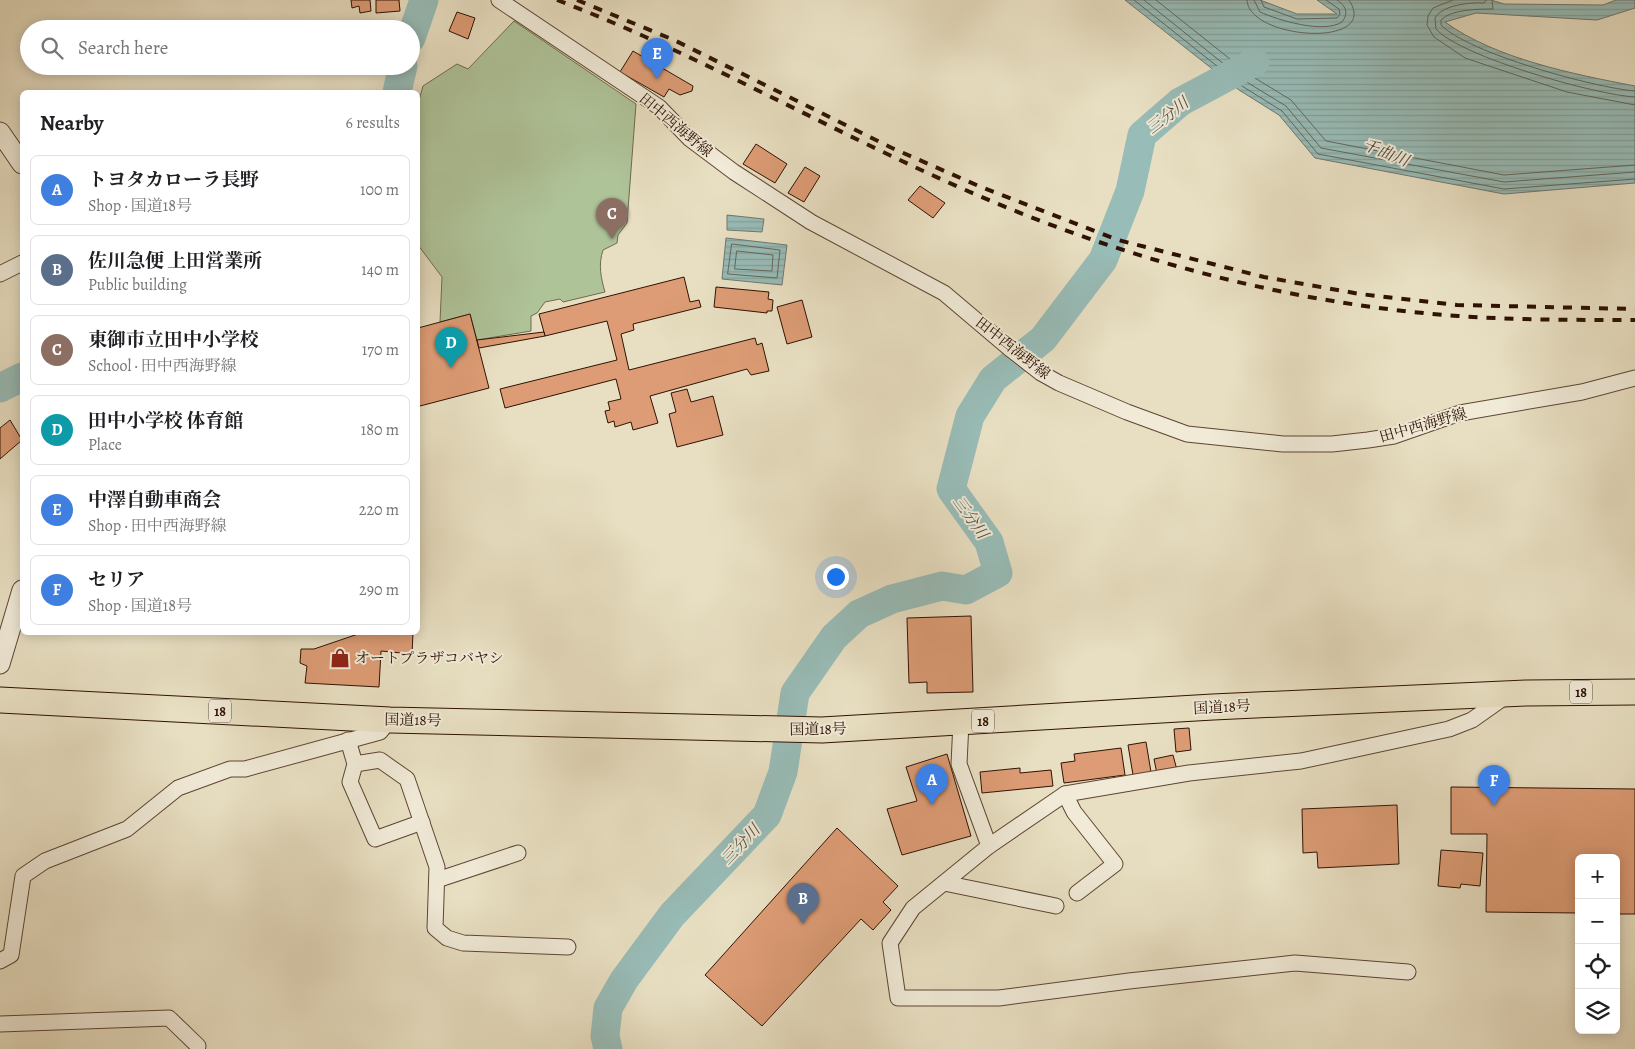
<!DOCTYPE html>
<meta charset="utf-8">
<style>
:root{--surface:#fff;--page:#f6f6f6;--text:#202124;--muted:#757577;--line:#e0e0e0;--accent:#b45309}
body{margin:0;font-family:Alegreya,"Noto Serif JP",serif;background:var(--page);color:var(--text)}
.controls{position:absolute;right:15px;bottom:15px;display:grid;overflow:hidden;border-radius:8px;box-shadow:0 2px 12px #0003}
.controls button{width:45px;height:45px;display:grid;place-items:center;padding:0;border:0;border-bottom:1px solid var(--line);background:var(--surface);color:var(--text);font:25px sans-serif}
.you{position:absolute;left:835px;top:576px;width:18px;height:18px;margin:-12px;border:4px solid #fff;border-radius:50%;background:#1a73e8;box-shadow:0 0 0 8px #1a73e833}
.badge{display:grid;place-items:center;width:32px;height:32px;border-radius:50%;background:var(--accent);color:#fff;font-size:16px;font-weight:700}
.pin{position:absolute;translate:-50% -41px;filter:drop-shadow(0 1px 2px #0008)}
.pin::after{content:'';position:absolute;top:26px;width:18px;height:15px;background:inherit;clip-path:polygon(0 0,100% 0,50% 100%)}
.list{margin:0;padding:0;list-style:none}
h2{display:flex;justify-content:space-between;align-items:center;height:65px;margin:0;padding:0 20px;font-size:21px}
h2 small{font-size:16px;font-weight:400;color:var(--muted)}
.list li{display:grid;grid-template-columns:32px 1fr auto;gap:15px;align-items:center;box-sizing:border-box;height:70px;margin:0 10px 10px;padding:0 10px;border:1px solid var(--line);border-radius:8px}
.list b{display:block;font-size:19px;white-space:nowrap}
.list p{margin:0;font-size:16px;white-space:nowrap;color:var(--muted)}
.list em{font-size:16px;font-style:normal;color:var(--muted)}
.icon{flex:none;width:28px;height:28px;fill:none;stroke:currentColor;stroke-width:2;stroke-linecap:round;stroke-linejoin:round}
.map{position:relative;flex:none;width:1635px;height:1049px;overflow:hidden}
.search{position:absolute;background:var(--surface);box-shadow:0 2px 12px #0003;left:20px;top:20px;width:400px;height:55px;display:flex;align-items:center;gap:12px;box-sizing:border-box;padding:0 18px;border-radius:28px;color:var(--muted);font-size:19px}
.panel{position:absolute;background:var(--surface);box-shadow:0 2px 12px #0003;left:20px;top:90px;width:400px;height:545px;border-radius:8px}
.map>svg:first-child{display:block}
.green{fill:#afc399;stroke:#6f6a4e}
.water{fill:url(#water-rules);stroke:#6e786f}
.lines{fill:none;stroke-linecap:round;stroke-linejoin:round}
.shore{stroke:#64675d;stroke-width:1}
.river{stroke:#98bcb7;stroke-width:29}
.building{fill:#dd9c75;stroke:#2f1203}
.minor-casing{stroke:#5d4533;stroke-width:17}
.tertiary-casing{stroke:#5d4533;stroke-width:21}
.trunk-casing{stroke:#2f1203;stroke-width:27}
.minor{stroke:#f0ead7;stroke-width:15}
.tertiary{stroke:#f0ead7;stroke-width:19}
.trunk{stroke:#e8dfc2;stroke-width:25}
.rail{stroke:#2f1203;stroke-width:4;stroke-dasharray:9 9;stroke-linecap:butt}
.labels{text-anchor:middle;stroke-width:4;stroke-linejoin:round;paint-order:stroke}
.shield{fill:#f0ead7;stroke:#695343;stroke-width:1}
.shield-label{font-size:14px;font-weight:bold;fill:#2f1203}
.street-label{font-size:15px;fill:#2f1203;stroke:#f0ead7}
.poi-label{font-size:15px;fill:#2f1203;stroke:#f0ead7;text-anchor:start}
.water-label{font-size:16px;font-style:italic;fill:#544e42;stroke:#f0ead7}
</style>
<div class="map">
<svg width="1635" height="1049" viewBox="0 0 1635 1049">
<defs>
<pattern id="water-rules" width="6" height="5" patternUnits="userSpaceOnUse" patternTransform="scale(1.25)"><rect width="6" height="5" fill="#98bcb7"/><path d="M0 2.5h6" fill="none" stroke="#83a19c"/></pattern>
</defs>
<rect width="100%" height="100%" fill="#e8dfc2"/>
<filter id="stains"><feTurbulence type="fractalNoise" baseFrequency=".004" numOctaves="4"/><feColorMatrix values="0 0 0 0 .2 0 0 0 0 .09 0 0 0 0 .02 0 0 0 .5 -.17"/></filter>
<radialGradient id="worn" r=".72"><stop offset=".6" stop-color="#630" stop-opacity="0"/><stop offset="1" stop-color="#630" stop-opacity=".3"/></radialGradient>
<path class="green" d="M 514,21 L 636,104 L 627,223 L 618,235 L 617,243 L 603,250 C 598,265 601,278 605,292 L 563,302 L 560,299 L 545,302 L 537,313 L 531,316 L 531,331 L 477,340 L 470,314 L 440,322 L 442,277 L 418,245 L 418,104 L 423,86 L 457,64 L 468,69 Z"/>
<g class="water">
<path d="M 1125,0 L 1260,0 L 1297,14 L 1337,14 L 1317,0 L 1491,0 L 1504,4 L 1603,5 L 1616,0 L 1635,0 L 1635,8 L 1597,20 L 1476,13 L 1445,22 C 1496,59 1573,74 1635,86 L 1635,183 L 1504,194 L 1315,158 L 1279,115 L 1239,90 Z"/>
<polygon points="727,215 764,219 762,232 727,230"/>
<polygon points="726,238 787,245 782,285 722,279"/>
</g>
<g class="lines">
<g class="shore">
<polyline points="1134,0 1242,86 1282,111 1318,154 1504,189 1635,179"/>
<polyline points="1144,0 1245,81 1286,106 1321,148 1504,182 1635,172"/>
<polyline points="1156,0 1250,75 1291,100 1326,141 1504,175 1635,165"/>
<path d="M 1247,0 C 1248,40 1382,49 1349,0"/>
<path d="M 1254,0 L 1260,12 C 1278,20 1323,34 1342,22 C 1349,13 1346,6 1337,0"/>
<polyline points="1261,0 1264,7 1297,19 1337,18 1340,14 1339,9 1326,0"/>
<polyline points="1453,0 1433,8 1428,16 1427,25 1434,37 1465,58 1567,92 1635,105"/>
<path d="M 1486,0 L 1484,3 C 1471,2 1442,5 1435,18 L 1436,29 C 1461,57 1596,95 1635,97"/>
<path d="M 1492,0 L 1493,9 C 1480,9 1451,9 1441,20 L 1441,25 C 1468,53 1595,88 1635,91"/>
<polygon points="732,244 780,250 777,278 728,274"/>
<polygon points="737,251 773,255 772,271 735,269"/>
</g>
<g class="river">
<polyline points="411,38 424,0"/>
<polyline points="397,92 403,66"/>
<polyline points="0,388 22,377"/>
<polyline points="608,1049 605,1036 608,1008 624,980 672,915 767,815 783,772 795,693 834,637 859,614 892,599 942,586 966,590 998,573 989,542 951,489 970,416 993,379 1043,339 1103,260 1130,191 1142,135 1180,102 1255,62"/>
</g>
</g>
<g class="building">
<polygon points="351,0 370,0 371,11 360,13 359,6 352,8"/>
<polygon points="376,0 399,0 400,11 376,13"/>
<polygon points="457,12 475,18 468,39 449,31"/>
<polygon points="633,51 693,86 692,91 680,95 669,89 664,97 620,72"/>
<polygon points="756,144 787,164 775,183 743,164"/>
<polygon points="805,167 820,176 804,202 788,193"/>
<polygon points="920,186 945,203 933,218 908,200"/>
<polygon points="684,277 690,302 699,300 701,307 633,324 634,330 621,334 629,370 755,338 757,345 762,343 769,371 751,375 747,369 650,396 658,423 633,430 631,422 615,427 614,421 608,423 605,411 610,410 608,402 621,399 616,379 505,408 500,389 617,360 607,321 545,336 539,314"/>
<polygon points="716,287 769,292 768,299 773,300 772,311 767,311 767,313 714,307"/>
<polygon points="802,300 812,337 787,344 777,307"/>
<polygon points="470,314 489,388 420,406 418,400 418,328"/>
<polygon points="544,332 545,336 479,348 477,340"/>
<polygon points="687,389 691,402 713,396 723,435 677,447 669,414 676,412 671,393"/>
<polygon points="10,420 22,440 0,459 0,428"/>
<polygon points="971,616 973,692 927,693 927,682 909,683 907,618"/>
<polygon points="364,632 413,632 412,654 381,651 379,687 305,683 307,666 300,663 301,649 314,649"/>
<polygon points="1189,728 1191,750 1176,752 1174,729"/>
<polygon points="1146,742 1151,772 1133,775 1128,745"/>
<polygon points="1121,748 1125,775 1064,783 1061,763 1075,761 1074,754"/>
<polygon points="947,754 971,836 902,855 887,809 917,801 906,767"/>
<polygon points="1173,755 1177,770 1157,774 1154,759"/>
<polygon points="1020,768 1020,773 1051,770 1053,786 982,793 980,772"/>
<polygon points="1451,787 1635,789 1635,914 1616,914 1616,858 1579,858 1579,913 1486,912 1487,834 1451,834"/>
<polygon points="1397,805 1399,864 1318,868 1317,852 1303,853 1302,809"/>
<polygon points="837,828 898,886 883,902 891,910 873,930 861,919 762,1026 705,975"/>
<polygon points="1441,850 1483,853 1480,886 1461,884 1460,888 1438,886"/>
</g>
<g class="lines">
<defs>
<g id="minor">
<polyline points="499,0 659,107 690,139 734,172 811,222 944,293 1009,348 1041,373 1059,383 1127,412 1187,434 1283,444 1332,444 1368,440 1394,436 1460,413 1582,392 1635,378"/>
<polyline points="0,274 22,263"/>
<polyline points="961,722 959,764 989,846"/>
<polyline points="348,740 355,764 380,760 407,779 437,867 435,928 447,938 463,943 568,947"/>
<polyline points="355,764 350,782 375,839 422,822"/>
<polyline points="1065,794 1074,812 1115,864 1077,893"/>
<polyline points="437,880 518,853"/>
<polyline points="944,883 1056,906"/>
<polyline points="0,961 11,955 23,876 45,861 127,829 178,788 230,769 245,769 380,732 390,720"/>
<polyline points="1408,972 1295,963 1129,981 999,998 898,998 890,943 913,908 989,846 1065,794 1189,773 1301,761 1449,729 1472,720 1506,696"/>
<polyline points="0,1024 169,1018 198,1046"/>
</g>
<g id="tertiary">
<polyline points="0,132 22,164"/>
<polyline points="0,664 22,590"/>
</g>
<polyline id="trunk" points="0,700 390,720 822,730 1213,707 1526,693 1635,692"/>
</defs>
<use href="#minor" class="minor-casing"/>
<use href="#tertiary" class="tertiary-casing"/>
<use href="#trunk" class="trunk-casing"/>
<use href="#minor" class="minor"/>
<use href="#tertiary" class="tertiary"/>
<use href="#trunk" class="trunk"/>
<g class="rail">
<path d="M 557,0 C 701,55 835,134 977,195 C 1130,261 1292,304 1458,316 C 1517,320 1576,320 1635,320"/>
<polyline points="577,0 674,40 892,148 981,187 1118,240 1264,277 1360,294 1457,305 1635,309"/>
</g>
</g>
<defs>
<symbol id="shop-bare" viewBox="-9 -9 18 18"><path d="M-5-2.5h2.3a2.7 3.5 0 0 1 5.4 0H5L5.5 6h-11ZM-1.5-2.5h3a1.5 2.3 0 0 0-3 0Z" fill="#8f2418" stroke="#f0ead7" stroke-width="2.5" paint-order="stroke"/></symbol>
</defs>
<g fill-rule="evenodd">
<use href="#shop-bare" x="326" y="644" width="28" height="28"/>
</g>
<g class="labels">
<g class="shield">
<rect x="1570" y="680.5" width="22" height="23" rx="4"/>
<rect x="209" y="699.5" width="22" height="23" rx="4"/>
<rect x="972" y="709.5" width="22" height="23" rx="4"/>
</g>
<g class="shield-label">
<text x="1581" y="697">18</text>
<text x="220" y="716">18</text>
<text x="983" y="726">18</text>
</g>
<g class="street-label">
<text transform="translate(676 125) rotate(40)" y="5">田中西海野線</text>
<text transform="translate(1013 348) rotate(38)" y="5">田中西海野線</text>
<text transform="translate(1423 425) rotate(-16)" y="5">田中西海野線</text>
<text transform="translate(1222 707) rotate(-3)" y="5">国道18号</text>
<text transform="translate(413 720) rotate(1)" y="5">国道18号</text>
<text transform="translate(818 729) rotate(-1)" y="5">国道18号</text>
</g>
<g class="poi-label">
<text x="355" y="663">オートプラザコバヤシ</text>
</g>
<g class="water-label">
<text transform="translate(1167 115) rotate(-38)" y="6">三分川</text>
<text transform="translate(1386 152) rotate(22)" y="6">千曲川</text>
<text transform="translate(971 517) rotate(54)" y="6">三分川</text>
<text transform="translate(740 844) rotate(-47)" y="6">三分川</text>
</g>
</g>
<rect width="100%" height="100%" filter="url(#stains)"/>
<rect width="100%" height="100%" fill="url(#worn)"/>
</svg>
<div class="controls">
<button>+</button>
<button>−</button>
<button><svg class="icon" aria-label="locate" viewBox="0 0 24 24"><circle cx="12" cy="12" r="6"/><path d="M12 2v4M12 18v4M2 12h4M18 12h4"/></svg></button>
<button><svg class="icon" aria-label="layers" viewBox="0 0 24 24"><path d="M12 4l9 5-9 5-9-5zM3 14l9 5 9-5"/></svg></button>
</div>
<div class="you"></div>
<div class="pin badge" style="left:932px;top:805px;background:#3f7fe0">A</div>
<div class="pin badge" style="left:803px;top:924px;background:#5c6f8a">B</div>
<div class="pin badge" style="left:612px;top:239px;background:#8d6e63">C</div>
<div class="pin badge" style="left:451px;top:368px;background:#0f9aa8">D</div>
<div class="pin badge" style="left:657px;top:79px;background:#3f7fe0">E</div>
<div class="pin badge" style="left:1494px;top:806px;background:#3f7fe0">F</div>
<div class="search"><svg class="icon" aria-label="search" viewBox="0 0 24 24"><circle cx="10" cy="10" r="6"/><path d="M15 15l6 6"/></svg>Search here</div>
<section class="panel">
<h2>Nearby<small>6 results</small></h2>
<ul class="list">
<li><span class="badge" style="background:#3f7fe0">A</span><div><b>トヨタカローラ長野</b><p>Shop · 国道18号</p></div><em>100 m</em></li>
<li><span class="badge" style="background:#5c6f8a">B</span><div><b>佐川急便 上田営業所</b><p>Public building</p></div><em>140 m</em></li>
<li><span class="badge" style="background:#8d6e63">C</span><div><b>東御市立田中小学校</b><p>School · 田中西海野線</p></div><em>170 m</em></li>
<li><span class="badge" style="background:#0f9aa8">D</span><div><b>田中小学校 体育館</b><p>Place</p></div><em>180 m</em></li>
<li><span class="badge" style="background:#3f7fe0">E</span><div><b>中澤自動車商会</b><p>Shop · 田中西海野線</p></div><em>220 m</em></li>
<li><span class="badge" style="background:#3f7fe0">F</span><div><b>セリア</b><p>Shop · 国道18号</p></div><em>290 m</em></li>
</ul>
</section>
</div>
